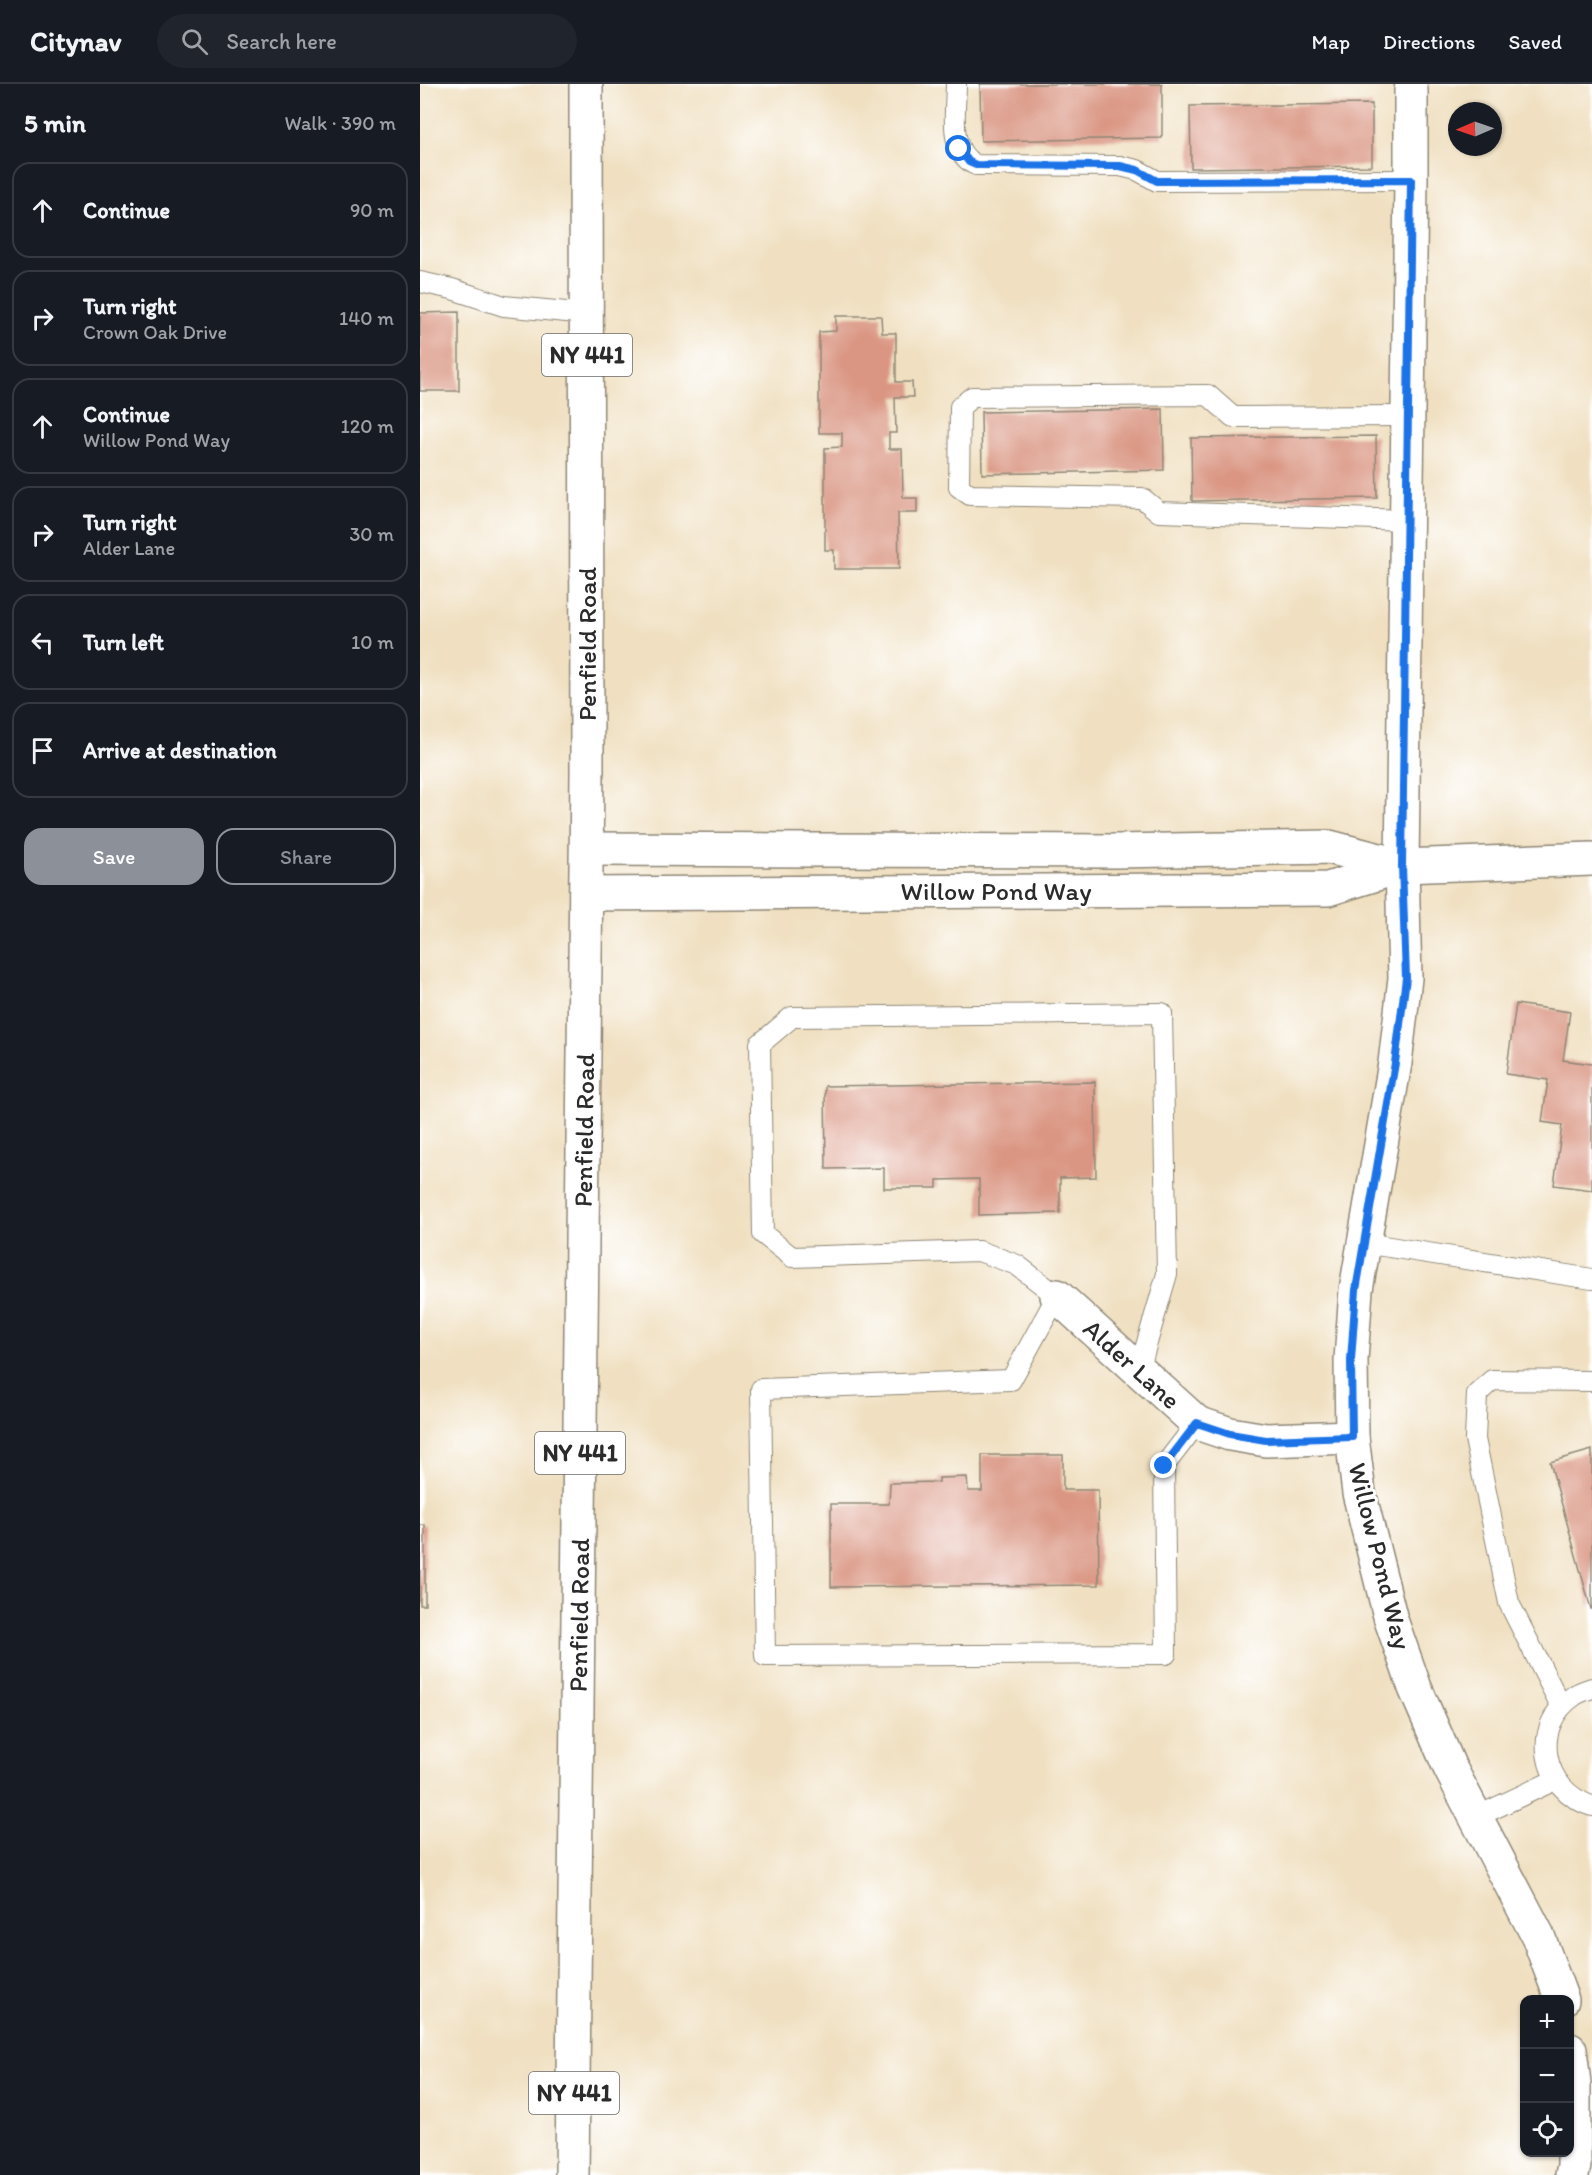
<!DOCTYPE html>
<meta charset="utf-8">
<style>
:root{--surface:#171b24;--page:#20242c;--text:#f1f3f6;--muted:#9ea1a6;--line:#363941;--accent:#8c9099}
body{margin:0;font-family:Itim,sans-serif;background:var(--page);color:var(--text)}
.controls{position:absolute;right:18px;bottom:18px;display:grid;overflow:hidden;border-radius:12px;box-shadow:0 2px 4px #0004}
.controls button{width:54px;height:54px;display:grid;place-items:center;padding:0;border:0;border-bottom:2px solid var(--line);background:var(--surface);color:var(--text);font:30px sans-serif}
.compass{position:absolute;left:1028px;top:18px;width:54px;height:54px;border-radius:50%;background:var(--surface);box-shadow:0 2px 4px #0004;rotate:268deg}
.stop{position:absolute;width:18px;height:18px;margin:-14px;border:4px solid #1a73e8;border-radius:50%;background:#fff}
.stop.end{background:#1a73e8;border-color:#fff;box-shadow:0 2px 6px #0008}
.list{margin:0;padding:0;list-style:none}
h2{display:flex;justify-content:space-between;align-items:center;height:78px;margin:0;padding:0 24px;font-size:26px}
h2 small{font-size:20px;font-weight:400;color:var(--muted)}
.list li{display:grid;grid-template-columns:39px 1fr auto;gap:18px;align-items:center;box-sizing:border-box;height:96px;margin:0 12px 12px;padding:0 12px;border:2px solid var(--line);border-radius:18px}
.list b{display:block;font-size:22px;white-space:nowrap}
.list p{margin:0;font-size:20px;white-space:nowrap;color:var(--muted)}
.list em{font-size:20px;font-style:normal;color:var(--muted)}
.actions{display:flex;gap:12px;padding:18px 24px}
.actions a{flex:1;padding:14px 0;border:2px solid var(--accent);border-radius:18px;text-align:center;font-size:21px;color:var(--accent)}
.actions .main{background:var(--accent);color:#fff}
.icon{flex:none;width:33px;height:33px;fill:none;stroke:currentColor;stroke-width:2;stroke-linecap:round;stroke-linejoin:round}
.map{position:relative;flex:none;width:1172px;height:2091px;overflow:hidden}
header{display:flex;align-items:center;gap:36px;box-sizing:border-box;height:84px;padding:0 30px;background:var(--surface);border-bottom:2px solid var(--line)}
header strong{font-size:28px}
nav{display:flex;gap:33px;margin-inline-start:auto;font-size:21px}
.search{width:420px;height:54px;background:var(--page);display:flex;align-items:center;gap:15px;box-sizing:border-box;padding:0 21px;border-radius:33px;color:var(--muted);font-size:22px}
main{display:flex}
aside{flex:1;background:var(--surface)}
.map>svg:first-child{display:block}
.building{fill:#da9683}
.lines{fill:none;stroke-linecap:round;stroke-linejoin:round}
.service-casing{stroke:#8e8676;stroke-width:22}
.minor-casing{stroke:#8e8676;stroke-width:36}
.primary-casing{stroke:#8e8676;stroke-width:36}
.service{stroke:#fff;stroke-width:20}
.minor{stroke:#fff;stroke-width:33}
.primary{stroke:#fff;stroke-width:33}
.route{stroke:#1a73e8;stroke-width:8}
.labels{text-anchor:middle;stroke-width:6;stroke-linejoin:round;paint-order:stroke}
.shield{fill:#fff;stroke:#6b6b6b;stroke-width:1.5}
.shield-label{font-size:24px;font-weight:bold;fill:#2b2b2b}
.street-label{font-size:26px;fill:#2b2b2b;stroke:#fff}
</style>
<header>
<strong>Citynav</strong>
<div class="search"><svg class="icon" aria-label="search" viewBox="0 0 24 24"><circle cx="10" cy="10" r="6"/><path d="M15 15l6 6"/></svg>Search here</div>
<nav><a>Map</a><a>Directions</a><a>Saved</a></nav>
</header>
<main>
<aside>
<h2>5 min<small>Walk · 390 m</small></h2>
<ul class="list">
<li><svg class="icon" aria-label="ahead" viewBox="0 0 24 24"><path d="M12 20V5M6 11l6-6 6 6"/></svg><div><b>Continue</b></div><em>90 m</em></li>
<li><svg class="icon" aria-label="right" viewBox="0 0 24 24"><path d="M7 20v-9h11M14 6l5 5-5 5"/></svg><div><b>Turn right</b><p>Crown Oak Drive</p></div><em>140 m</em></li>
<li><svg class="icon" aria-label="ahead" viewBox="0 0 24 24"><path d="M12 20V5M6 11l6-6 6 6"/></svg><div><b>Continue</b><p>Willow Pond Way</p></div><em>120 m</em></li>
<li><svg class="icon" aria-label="right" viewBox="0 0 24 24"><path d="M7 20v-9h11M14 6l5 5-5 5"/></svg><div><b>Turn right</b><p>Alder Lane</p></div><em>30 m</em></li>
<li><svg class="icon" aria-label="left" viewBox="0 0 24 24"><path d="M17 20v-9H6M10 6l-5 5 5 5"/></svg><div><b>Turn left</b></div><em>10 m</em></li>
<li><svg class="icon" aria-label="arrive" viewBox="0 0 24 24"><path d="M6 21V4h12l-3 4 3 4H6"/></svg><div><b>Arrive at destination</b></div></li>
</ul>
<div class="actions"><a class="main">Save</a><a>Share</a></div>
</aside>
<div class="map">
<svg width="1172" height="2091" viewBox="0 0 1172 2091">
<rect width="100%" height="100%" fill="#fff"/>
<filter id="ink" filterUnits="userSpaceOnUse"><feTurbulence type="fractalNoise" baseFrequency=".0167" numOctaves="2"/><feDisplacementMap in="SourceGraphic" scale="12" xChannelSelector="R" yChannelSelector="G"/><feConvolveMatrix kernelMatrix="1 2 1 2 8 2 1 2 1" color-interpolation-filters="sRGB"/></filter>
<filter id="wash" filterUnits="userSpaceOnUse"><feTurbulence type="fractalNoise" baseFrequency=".008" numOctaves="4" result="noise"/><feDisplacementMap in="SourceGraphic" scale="24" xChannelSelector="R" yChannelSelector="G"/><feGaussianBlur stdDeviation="1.35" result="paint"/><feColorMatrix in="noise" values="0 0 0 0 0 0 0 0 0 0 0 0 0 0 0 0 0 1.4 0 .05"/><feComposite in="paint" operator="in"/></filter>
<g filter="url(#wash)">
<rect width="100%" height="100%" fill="#f0e0c1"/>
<g id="blocks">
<g class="building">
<polygon points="560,0 742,0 742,54 561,57"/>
<polygon points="952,20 952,82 771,84 770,22"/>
<polygon points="39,228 39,307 0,307 0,229"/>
<polygon points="416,232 461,232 462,249 476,249 476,298 492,298 493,313 475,313 476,349 469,349 469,365 482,365 483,414 497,414 497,429 478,429 479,485 414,485 414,466 405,466 405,364 422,363 422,349 399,349 399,248 416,247"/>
<polygon points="743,325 744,386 562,390 561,328"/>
<polygon points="956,352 957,414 772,417 771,354"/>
<polygon points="1096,920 1150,928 1143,976 1172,980 1172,1106 1134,1101 1142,1041 1122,1038 1128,996 1086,990"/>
<polygon points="675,998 676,1093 640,1094 640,1129 559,1131 559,1095 517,1096 517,1104 464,1104 464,1084 406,1085 405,1002"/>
<polygon points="1172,1366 1172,1525 1171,1525 1130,1378"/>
<polygon points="562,1371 643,1371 643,1406 678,1406 679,1501 411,1503 411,1420 469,1420 470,1399 519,1398 519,1394 547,1393 548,1407 562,1407"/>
<rect x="0" y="1441" width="5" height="80"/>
</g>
</g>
</g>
<g filter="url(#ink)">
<use href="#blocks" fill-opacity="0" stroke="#8e8676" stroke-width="1.5"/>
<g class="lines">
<defs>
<g id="service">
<path d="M 536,0 C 536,27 527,68 556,81 L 700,82 L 717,86 L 737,97 L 991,96"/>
<polyline points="0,198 32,205 84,222 167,230"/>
<polyline points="986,436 739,428 722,414 550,411 539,403 540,323 552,313 788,311 813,333 988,332"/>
<polyline points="944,1159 1172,1195"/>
<polyline points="719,1286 747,1190 742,929 372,933 340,960 343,1150 372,1173 559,1167 597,1181 637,1212 591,1296 341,1305 345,1572 746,1570 744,1382 777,1339"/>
<path d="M 1172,1604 C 1166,1606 1160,1608 1155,1611 C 1109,1641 1122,1707 1172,1722"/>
<polyline points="1141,1622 1089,1519 1055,1355 1057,1310 1072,1296 1172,1297"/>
<polyline points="1056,1733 1135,1696"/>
</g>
<g id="minor">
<polyline points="991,6 991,96 982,782 985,894 975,979 936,1206 931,1276 932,1353 939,1409 971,1536 995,1604 1030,1684 1118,1852 1142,1916"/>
<polyline points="167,765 696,767 909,763 982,782"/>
<polyline points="166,810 908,805 982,782 1172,775"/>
<polyline points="637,1212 777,1339 810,1350 846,1356 932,1353"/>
<polyline points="1150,1966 1154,1999 1154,2082 1152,2091"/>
</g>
<polyline id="primary" points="152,2091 167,689 166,0"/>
</defs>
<use href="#service" class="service-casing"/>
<use href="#minor" class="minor-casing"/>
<use href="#primary" class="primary-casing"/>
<use href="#service" class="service"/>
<use href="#minor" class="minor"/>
<use href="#primary" class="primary"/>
</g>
</g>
<g class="lines" filter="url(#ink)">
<polyline class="route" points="539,65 549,78 556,81 700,82 717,86 737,97 991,96 982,782 986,894 975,979 936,1206 931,1276 932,1353 846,1356 810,1350 777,1339 744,1382"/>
</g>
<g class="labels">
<g class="shield">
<rect x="122" y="250" width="90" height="42" rx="4.5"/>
<rect x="115" y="1348" width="90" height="42" rx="4.5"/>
<rect x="109" y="1988" width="90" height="42" rx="4.5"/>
</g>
<g class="shield-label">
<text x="167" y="279">NY 441</text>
<text x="160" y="1377">NY 441</text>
<text x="154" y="2017">NY 441</text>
</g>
<g class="street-label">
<text transform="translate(167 560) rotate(-90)" y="9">Penfield Road</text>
<text x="576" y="816">Willow Pond Way</text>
<text transform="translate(164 1046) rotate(-89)" y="9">Penfield Road</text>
<text transform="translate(712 1280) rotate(42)" y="9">Alder Lane</text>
<text transform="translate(960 1472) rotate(76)" y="9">Willow Pond Way</text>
<text transform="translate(159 1531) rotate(-89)" y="9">Penfield Road</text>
</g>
</g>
</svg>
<div class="controls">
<button>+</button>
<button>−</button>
<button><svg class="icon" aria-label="locate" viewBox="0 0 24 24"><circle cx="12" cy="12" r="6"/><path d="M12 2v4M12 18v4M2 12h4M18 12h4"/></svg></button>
</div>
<svg class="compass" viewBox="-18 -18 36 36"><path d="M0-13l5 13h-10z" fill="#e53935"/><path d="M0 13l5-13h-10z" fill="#9ea1a6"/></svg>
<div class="stop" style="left:539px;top:65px"></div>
<div class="stop end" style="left:744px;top:1382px"></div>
</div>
</main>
